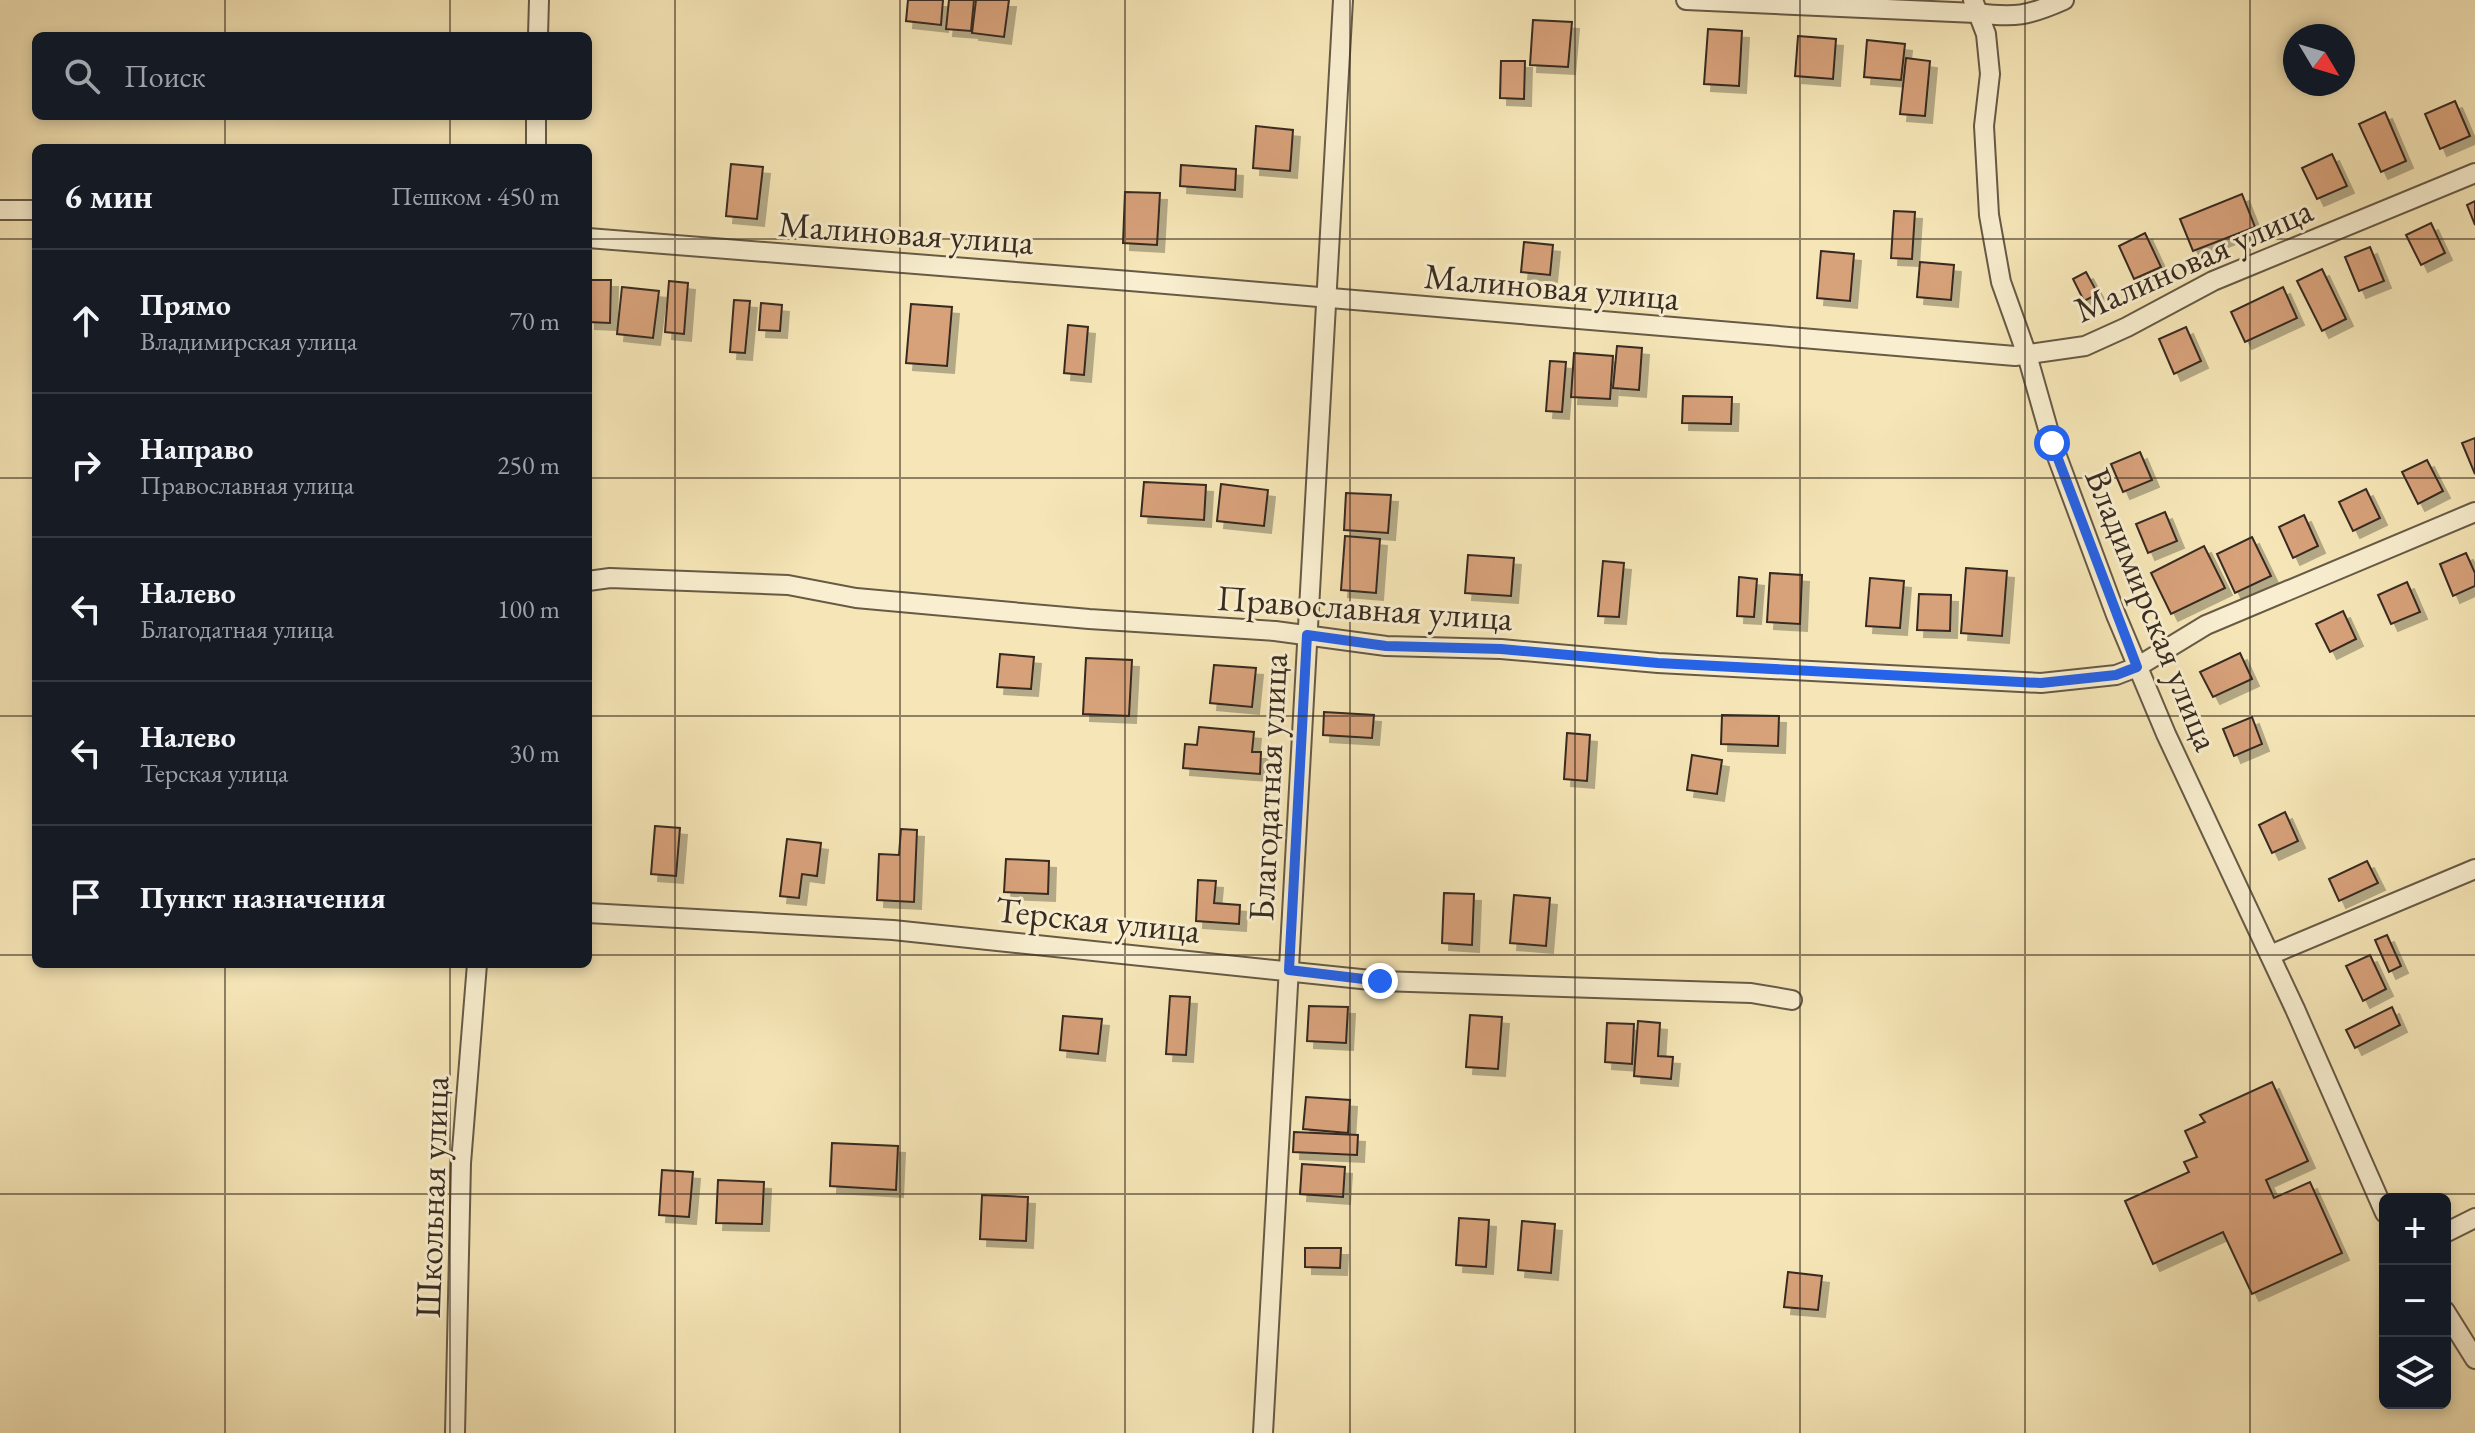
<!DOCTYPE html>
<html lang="ru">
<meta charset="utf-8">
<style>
:root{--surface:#171b24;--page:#242831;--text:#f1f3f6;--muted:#9ea1a6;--line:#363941}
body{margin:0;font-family:"EB Garamond",serif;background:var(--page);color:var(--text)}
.controls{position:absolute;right:24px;bottom:24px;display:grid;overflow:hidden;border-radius:12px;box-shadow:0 4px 12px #0003}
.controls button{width:72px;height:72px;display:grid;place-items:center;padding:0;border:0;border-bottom:2px solid var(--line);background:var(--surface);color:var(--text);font:40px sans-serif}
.compass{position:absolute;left:2283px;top:24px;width:72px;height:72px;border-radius:50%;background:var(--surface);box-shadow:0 4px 12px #0003;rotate:128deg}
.stop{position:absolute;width:24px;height:24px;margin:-18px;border:6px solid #2563eb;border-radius:50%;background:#fff}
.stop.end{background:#2563eb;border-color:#fff;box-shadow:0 2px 8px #0008}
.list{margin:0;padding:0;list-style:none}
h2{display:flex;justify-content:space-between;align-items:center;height:104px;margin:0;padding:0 32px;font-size:34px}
h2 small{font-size:26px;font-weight:400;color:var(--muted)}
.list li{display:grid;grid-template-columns:52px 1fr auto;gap:24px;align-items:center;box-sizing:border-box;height:144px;padding:0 32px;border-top:2px solid var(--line)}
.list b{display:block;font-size:30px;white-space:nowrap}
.list p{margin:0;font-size:26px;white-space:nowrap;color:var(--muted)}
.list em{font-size:26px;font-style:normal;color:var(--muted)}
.icon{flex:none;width:44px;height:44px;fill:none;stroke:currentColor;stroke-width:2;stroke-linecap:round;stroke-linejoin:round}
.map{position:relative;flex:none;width:2475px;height:1433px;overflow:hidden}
.search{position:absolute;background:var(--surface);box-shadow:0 4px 12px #0003;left:32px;top:32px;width:560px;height:88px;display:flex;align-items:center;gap:20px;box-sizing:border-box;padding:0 28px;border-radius:12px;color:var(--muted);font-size:30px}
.panel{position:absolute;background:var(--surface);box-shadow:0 4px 12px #0003;left:32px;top:144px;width:560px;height:824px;border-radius:12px}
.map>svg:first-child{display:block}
.building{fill:#d7a17a;stroke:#372b21;stroke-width:2;filter:url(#shadow)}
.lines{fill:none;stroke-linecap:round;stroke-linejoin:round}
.street-casing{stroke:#675a46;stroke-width:22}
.street{stroke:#f9efd0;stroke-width:18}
.route{stroke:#2563eb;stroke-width:10}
.grid{fill:none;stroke:#372b21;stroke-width:2;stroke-opacity:0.55}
.labels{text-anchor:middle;stroke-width:6;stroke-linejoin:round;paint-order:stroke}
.street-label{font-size:36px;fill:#372b21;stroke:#f9efd0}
</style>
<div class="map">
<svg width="2475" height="1433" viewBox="0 0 2475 1433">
<defs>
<filter id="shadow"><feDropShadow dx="7" dy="7" stdDeviation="0" flood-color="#0004"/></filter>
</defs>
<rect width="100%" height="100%" fill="#f6e6b7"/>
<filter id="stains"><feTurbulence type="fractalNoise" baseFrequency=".0025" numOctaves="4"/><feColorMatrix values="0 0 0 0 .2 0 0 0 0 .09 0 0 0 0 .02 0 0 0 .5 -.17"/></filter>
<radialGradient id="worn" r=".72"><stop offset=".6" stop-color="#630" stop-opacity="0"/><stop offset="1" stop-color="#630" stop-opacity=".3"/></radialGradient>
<g class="building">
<polygon points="908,0 943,0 941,25 906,21"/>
<polygon points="949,0 974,0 971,31 946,29"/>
<polygon points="976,0 1009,0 1004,37 972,33"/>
<polygon points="1533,20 1572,22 1568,67 1530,65"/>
<polygon points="1708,29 1742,31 1739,86 1704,84"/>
<polygon points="1798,36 1836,39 1833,79 1795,76"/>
<polygon points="1867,40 1905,44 1901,80 1864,77"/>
<polygon points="1906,58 1930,61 1925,116 1900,114"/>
<polygon points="1501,61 1525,61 1524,99 1500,98"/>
<polygon points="2455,101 2470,136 2440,149 2425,114"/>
<polygon points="2385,112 2406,161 2381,172 2359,124"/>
<polygon points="1256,126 1293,130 1290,171 1253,168"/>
<polygon points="2332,154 2347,186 2317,199 2302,168"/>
<polygon points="731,164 763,167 757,219 726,216"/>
<polygon points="1181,165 1236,169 1235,190 1180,186"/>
<polygon points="1125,192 1160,193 1157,245 1123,243"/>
<polygon points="2242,194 2255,227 2193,251 2180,219"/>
<polygon points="2475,201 2475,225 2467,205"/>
<polygon points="1894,211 1915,212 1912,259 1891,258"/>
<polygon points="2431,223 2445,253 2421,265 2406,235"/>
<polygon points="2145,233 2161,267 2134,279 2119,246"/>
<polygon points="1524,242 1553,245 1550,275 1521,272"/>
<polygon points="2370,247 2384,281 2359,291 2345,257"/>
<polygon points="1821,251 1854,254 1850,301 1817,298"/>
<polygon points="1920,262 1954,265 1951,300 1917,297"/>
<polygon points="2322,269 2346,319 2322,331 2297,281"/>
<polygon points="2086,272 2098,294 2084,301 2073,279"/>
<polygon points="588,280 611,280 610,323 588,322"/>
<polygon points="669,281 688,283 684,334 665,332"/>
<polygon points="622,287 659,291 653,338 617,334"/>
<polygon points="2283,287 2297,318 2245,342 2231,312"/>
<polygon points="734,300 750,301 745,353 730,352"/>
<polygon points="761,303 782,305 780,331 759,330"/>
<polygon points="911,304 952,307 947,366 906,363"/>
<polygon points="1068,325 1088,327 1084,375 1064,373"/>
<polygon points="2186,327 2201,361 2174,374 2159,339"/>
<polygon points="1617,346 1642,348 1639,390 1613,388"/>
<polygon points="1574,353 1613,356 1610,399 1571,397"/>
<polygon points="1550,361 1566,362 1562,412 1546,411"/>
<polygon points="1683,396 1732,397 1731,424 1682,423"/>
<polygon points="2475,438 2475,474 2462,443"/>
<polygon points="2140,452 2152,480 2123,492 2111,464"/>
<polygon points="2427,460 2443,491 2418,504 2402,472"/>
<polygon points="1144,482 1206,485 1204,520 1141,516"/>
<polygon points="1221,484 1268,490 1264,526 1217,521"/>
<polygon points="2366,489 2380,518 2353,531 2339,502"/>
<polygon points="1346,493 1391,495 1388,533 1344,530"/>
<polygon points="2165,512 2177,541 2148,553 2136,524"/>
<polygon points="2304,515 2318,546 2293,558 2279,527"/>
<polygon points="1345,536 1380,539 1376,593 1341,590"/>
<polygon points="2252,537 2271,576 2235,593 2217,554"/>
<polygon points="2204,546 2225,588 2171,614 2151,573"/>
<polygon points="2466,553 2475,573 2475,586 2453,596 2440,564"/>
<polygon points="1468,555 1514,558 1511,596 1465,593"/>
<polygon points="1603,561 1624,563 1619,617 1598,616"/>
<polygon points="1966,568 2007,571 2002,636 1961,633"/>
<polygon points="1770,573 1802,575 1800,624 1767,622"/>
<polygon points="1739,577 1757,579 1754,617 1737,616"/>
<polygon points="1870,578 1904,581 1900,628 1866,626"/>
<polygon points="2407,582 2420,612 2391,624 2378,595"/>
<polygon points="1919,594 1951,595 1950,631 1917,630"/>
<polygon points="2343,611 2356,639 2330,652 2316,624"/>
<polygon points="2240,653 2252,679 2213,697 2200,672"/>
<polygon points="1000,654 1034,657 1031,689 997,687"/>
<polygon points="1086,658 1132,660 1129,716 1083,714"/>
<polygon points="1214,665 1256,668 1252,707 1210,703"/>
<polygon points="1324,712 1374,715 1372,738 1323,735"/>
<polygon points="1722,715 1779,716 1778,746 1721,744"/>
<polygon points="2252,717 2262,744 2234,756 2223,729"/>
<polygon points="1199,727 1254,732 1252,752 1261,752 1260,774 1183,768 1185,744 1197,745"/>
<polygon points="1567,733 1590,735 1587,781 1564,779"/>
<polygon points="1692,755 1722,760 1717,794 1687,790"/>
<polygon points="2285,812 2298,841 2272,853 2259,825"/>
<polygon points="655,826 680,828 676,876 651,874"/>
<polygon points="901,829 917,830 914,902 877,900 879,854 899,855"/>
<polygon points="787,839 821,843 817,876 802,874 799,898 780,896"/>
<polygon points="1006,859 1049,861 1048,894 1004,892"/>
<polygon points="2367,861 2378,883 2339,901 2329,879"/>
<polygon points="1198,880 1216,881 1214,903 1240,905 1239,924 1196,921"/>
<polygon points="1444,893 1474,894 1472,945 1442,943"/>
<polygon points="1514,895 1550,898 1546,946 1510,943"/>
<polygon points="2387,935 2401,966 2389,972 2375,940"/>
<polygon points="2370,955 2386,989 2363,1001 2346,966"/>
<polygon points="1170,996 1190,997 1186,1055 1166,1054"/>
<polygon points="1309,1006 1348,1007 1346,1043 1307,1041"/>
<polygon points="2392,1007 2400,1025 2355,1048 2346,1030"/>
<polygon points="1470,1015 1502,1017 1498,1069 1466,1067"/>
<polygon points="1063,1016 1102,1019 1098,1054 1060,1050"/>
<polygon points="1638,1021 1660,1023 1658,1056 1673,1057 1671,1079 1634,1076"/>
<polygon points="1607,1023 1634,1024 1632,1064 1605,1062"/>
<polygon points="2272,1082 2308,1161 2266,1180 2274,1198 2310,1182 2342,1253 2252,1294 2223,1232 2153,1264 2125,1201 2189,1172 2184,1162 2197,1157 2185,1131 2205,1122 2200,1115"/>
<polygon points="1306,1097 1350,1100 1348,1133 1303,1129"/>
<polygon points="1294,1132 1358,1135 1357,1155 1293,1152"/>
<polygon points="832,1143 898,1146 896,1190 830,1186"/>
<polygon points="1302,1164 1345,1167 1343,1197 1300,1194"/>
<polygon points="662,1170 693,1172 689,1217 659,1215"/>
<polygon points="718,1180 764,1182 762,1224 716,1223"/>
<polygon points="982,1195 1028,1197 1026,1241 980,1239"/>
<polygon points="1459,1218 1489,1220 1486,1267 1456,1265"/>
<polygon points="1522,1221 1555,1224 1551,1273 1518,1270"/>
<polygon points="1305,1248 1341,1248 1340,1268 1305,1267"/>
<polygon points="1788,1272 1822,1276 1818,1310 1784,1307"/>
</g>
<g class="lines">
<defs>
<g id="street">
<path d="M 1686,0 L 1976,13 C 2015,18 2028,16 2064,0"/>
<polyline points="1973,0 1986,34 1990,74 1984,126 1989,215 2001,282 2027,355 2052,443 2116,615 2166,734 2295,1009 2385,1213"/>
<polyline points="538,36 539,0"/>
<polyline points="536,148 536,116"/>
<polyline points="0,210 36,210"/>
<polyline points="588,238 1130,281 2015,356 2085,346 2127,327 2213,281 2475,173"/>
<polyline points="588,581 610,578 788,585 856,598 1089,619 1275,631 1386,646 1501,649 1658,663 2041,683 2116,675 2137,667 2206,625 2475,512"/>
<polyline points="588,913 893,930 1380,981 1751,993 1792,1000"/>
<polyline points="2270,955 2475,869"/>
<polyline points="2445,1233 2475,1218"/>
<polyline points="2445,1311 2475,1359"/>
<polyline points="455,1433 461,1163 477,964"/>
<polyline points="1263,1433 1343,0"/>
</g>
</defs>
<use href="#street" class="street-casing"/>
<use href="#street" class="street"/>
</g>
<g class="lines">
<polyline class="route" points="1380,981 1289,970 1307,635 1386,646 1501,649 1658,663 2041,683 2116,675 2137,667 2052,443"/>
</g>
<path class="grid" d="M 225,0 L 225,36M 450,0 L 450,36M 675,0 L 675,1433M 900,0 L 900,1433M 1125,0 L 1125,1433M 1350,0 L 1350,1433M 1575,0 L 1575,1433M 1800,0 L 1800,1433M 2025,0 L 2025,1433M 2250,0 L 2250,1433M 225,116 L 225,148M 450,116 L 450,148M 0,239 L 36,239M 588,239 L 2475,239M 0,478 L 36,478M 588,478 L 2475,478M 0,716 L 36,716M 588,716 L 2475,716M 0,955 L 36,955M 588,955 L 2475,955M 225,964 L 225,1433M 450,964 L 450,1433M 0,1194 L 2475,1194"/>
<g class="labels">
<g class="street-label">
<text transform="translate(906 232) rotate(4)" y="13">Малиновая улица</text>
<text transform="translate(2193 259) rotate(-24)" y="13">Малиновая улица</text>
<text transform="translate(1552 286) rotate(5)" y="13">Малиновая улица</text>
<text transform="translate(1365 607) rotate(4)" y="13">Православная улица</text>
<text transform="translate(2153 609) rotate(68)" y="13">Владимирская улица</text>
<text transform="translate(1267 787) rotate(-87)" y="13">Благодатная улица</text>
<text transform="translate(1098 919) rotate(6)" y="13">Терская улица</text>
<text transform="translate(431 1197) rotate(-88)" y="13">Школьная улица</text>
</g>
</g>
<rect width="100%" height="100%" filter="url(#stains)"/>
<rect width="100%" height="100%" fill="url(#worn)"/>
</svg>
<div class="controls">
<button>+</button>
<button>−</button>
<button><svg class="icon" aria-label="layers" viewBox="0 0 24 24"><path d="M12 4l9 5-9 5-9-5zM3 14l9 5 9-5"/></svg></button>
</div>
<svg class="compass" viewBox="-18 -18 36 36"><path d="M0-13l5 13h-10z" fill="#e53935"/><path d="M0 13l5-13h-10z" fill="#9ea1a6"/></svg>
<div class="stop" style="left:2052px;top:443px"></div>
<div class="stop end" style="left:1380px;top:981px"></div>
<div class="search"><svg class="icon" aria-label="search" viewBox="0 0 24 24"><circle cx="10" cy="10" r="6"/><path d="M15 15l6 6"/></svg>Поиск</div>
<section class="panel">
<h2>6 мин<small>Пешком · 450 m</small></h2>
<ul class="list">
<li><svg class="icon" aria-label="ahead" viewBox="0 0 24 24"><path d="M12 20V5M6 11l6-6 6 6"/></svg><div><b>Прямо</b><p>Владимирская улица</p></div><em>70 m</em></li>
<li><svg class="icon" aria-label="right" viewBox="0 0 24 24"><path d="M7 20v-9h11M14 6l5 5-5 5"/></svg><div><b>Направо</b><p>Православная улица</p></div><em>250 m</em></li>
<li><svg class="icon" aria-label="left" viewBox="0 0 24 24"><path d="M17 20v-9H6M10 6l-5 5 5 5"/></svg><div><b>Налево</b><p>Благодатная улица</p></div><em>100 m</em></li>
<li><svg class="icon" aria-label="left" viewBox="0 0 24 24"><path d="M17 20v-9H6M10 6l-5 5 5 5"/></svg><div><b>Налево</b><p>Терская улица</p></div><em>30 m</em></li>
<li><svg class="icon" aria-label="arrive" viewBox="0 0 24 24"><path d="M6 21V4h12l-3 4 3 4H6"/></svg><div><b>Пункт назначения</b></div></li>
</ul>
</section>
</div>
